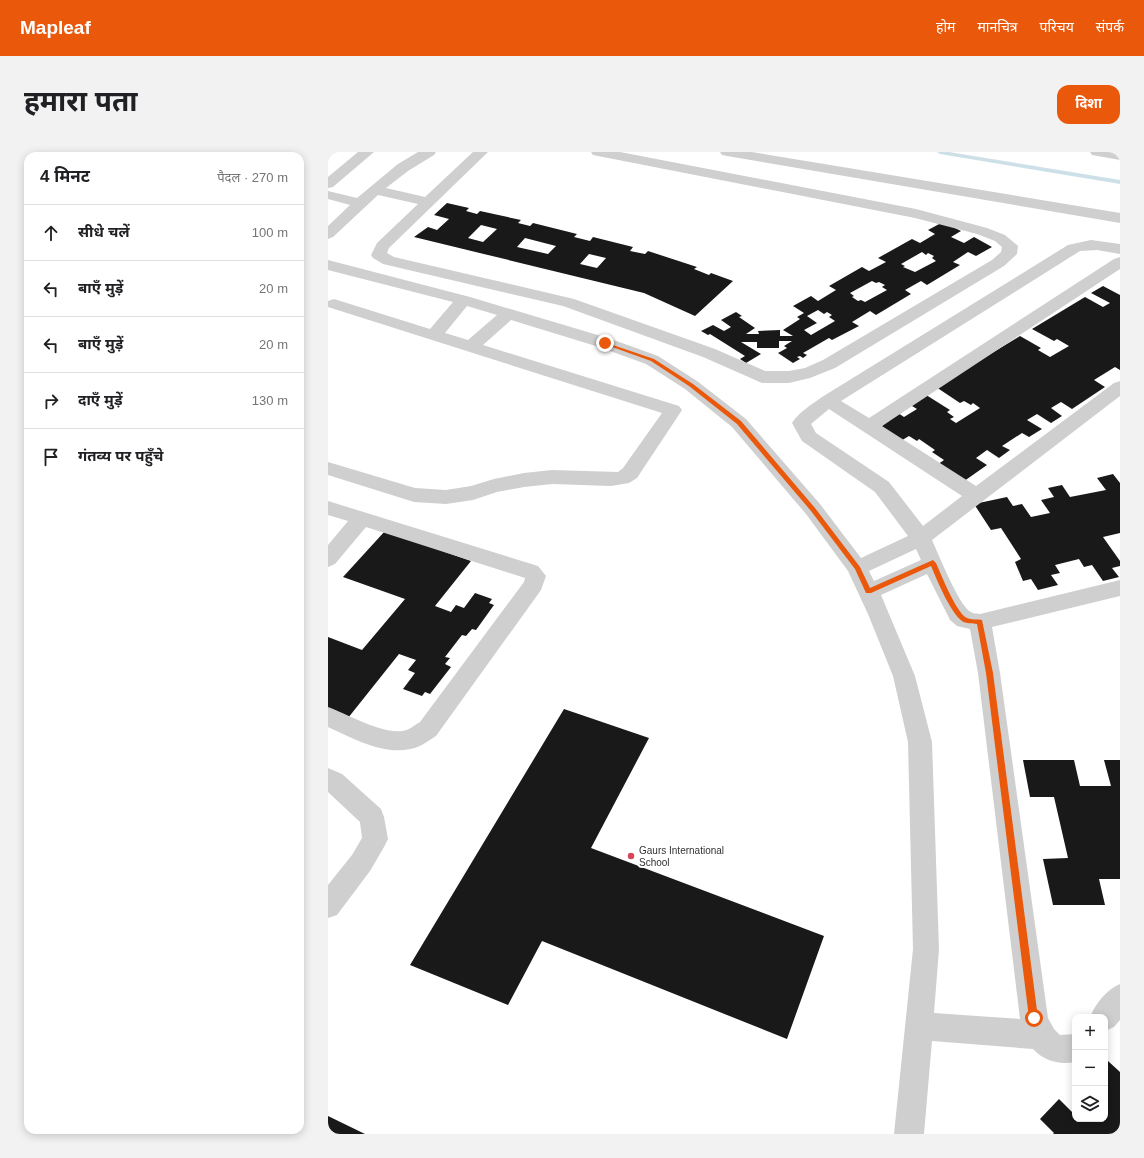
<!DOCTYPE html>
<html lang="hi">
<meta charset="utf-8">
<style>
:root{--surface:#fff;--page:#f2f2f2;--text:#202124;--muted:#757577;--line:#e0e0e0;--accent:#ea580c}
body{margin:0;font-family:Helvetica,"Noto Sans Devanagari",sans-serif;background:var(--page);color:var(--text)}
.controls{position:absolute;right:12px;bottom:12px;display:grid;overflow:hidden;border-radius:8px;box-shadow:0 2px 10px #0003}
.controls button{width:36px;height:36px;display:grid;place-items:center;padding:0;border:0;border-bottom:1px solid var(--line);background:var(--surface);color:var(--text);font:20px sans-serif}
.stop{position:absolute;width:12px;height:12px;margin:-9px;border:3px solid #ea580c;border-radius:50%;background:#fff}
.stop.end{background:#ea580c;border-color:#fff;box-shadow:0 1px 4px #0008}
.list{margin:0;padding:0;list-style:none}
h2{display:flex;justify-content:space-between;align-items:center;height:52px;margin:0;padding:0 16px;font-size:17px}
h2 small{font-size:13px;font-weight:400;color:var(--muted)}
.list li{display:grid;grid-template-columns:26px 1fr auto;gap:12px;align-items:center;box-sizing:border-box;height:56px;padding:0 16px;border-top:1px solid var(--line)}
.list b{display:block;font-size:15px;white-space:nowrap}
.list em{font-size:13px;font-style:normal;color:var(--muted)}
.icon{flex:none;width:22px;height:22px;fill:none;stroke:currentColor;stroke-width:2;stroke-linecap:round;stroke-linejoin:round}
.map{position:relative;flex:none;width:792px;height:982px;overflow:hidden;border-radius:12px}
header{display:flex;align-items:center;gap:24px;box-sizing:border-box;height:56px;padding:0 20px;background:var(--accent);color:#fff}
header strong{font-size:19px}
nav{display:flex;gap:22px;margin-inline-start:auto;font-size:14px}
.intro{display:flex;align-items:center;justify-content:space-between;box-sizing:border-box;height:96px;padding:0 24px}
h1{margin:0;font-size:28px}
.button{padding:10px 18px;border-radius:12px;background:var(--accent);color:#fff;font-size:14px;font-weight:700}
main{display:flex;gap:24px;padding:0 24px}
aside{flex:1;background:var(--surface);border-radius:12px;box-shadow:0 2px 10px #0003}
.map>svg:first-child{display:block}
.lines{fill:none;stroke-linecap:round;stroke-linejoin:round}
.stream{fill:#cde0e8;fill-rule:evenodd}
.building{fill:#191919;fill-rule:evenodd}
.minor{fill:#cfcfcf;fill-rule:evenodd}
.tertiary{fill:#cfcfcf;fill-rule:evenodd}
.route{fill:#ea580c}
.poi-dot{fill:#d6465a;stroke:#fff;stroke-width:1.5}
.labels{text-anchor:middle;stroke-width:4;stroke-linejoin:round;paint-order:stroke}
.poi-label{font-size:10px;fill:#323232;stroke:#fff;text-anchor:start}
</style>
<header>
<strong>Mapleaf</strong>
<nav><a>होम</a><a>मानचित्र</a><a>परिचय</a><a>संपर्क</a></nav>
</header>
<div class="intro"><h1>हमारा पता</h1><a class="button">दिशा</a></div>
<main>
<aside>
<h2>4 मिनट<small>पैदल · 270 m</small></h2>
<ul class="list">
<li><svg class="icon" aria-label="ahead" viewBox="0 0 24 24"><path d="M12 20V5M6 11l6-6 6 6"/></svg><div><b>सीधे चलें</b></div><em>100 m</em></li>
<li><svg class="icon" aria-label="left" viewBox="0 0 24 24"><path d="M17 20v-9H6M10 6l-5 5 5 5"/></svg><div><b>बाएँ मुड़ें</b></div><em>20 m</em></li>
<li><svg class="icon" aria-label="left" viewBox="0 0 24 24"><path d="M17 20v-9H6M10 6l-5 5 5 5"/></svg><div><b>बाएँ मुड़ें</b></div><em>20 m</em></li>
<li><svg class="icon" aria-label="right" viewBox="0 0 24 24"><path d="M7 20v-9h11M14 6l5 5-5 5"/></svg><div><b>दाएँ मुड़ें</b></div><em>130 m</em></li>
<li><svg class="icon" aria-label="arrive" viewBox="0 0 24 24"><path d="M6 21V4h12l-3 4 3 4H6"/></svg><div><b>गंतव्य पर पहुँचे</b></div></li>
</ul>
</aside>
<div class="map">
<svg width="792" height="982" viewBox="0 0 792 982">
<rect width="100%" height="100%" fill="#fff"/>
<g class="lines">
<polygon class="stream" points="609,0 621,0 792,28 792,32 612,2"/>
</g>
<g class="building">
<path d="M 119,51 L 141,56 L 138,59 L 149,62 L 152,59 L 193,68 L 190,71 L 202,74 L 205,71 L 249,82 L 246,85 L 262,89 L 265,85 L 305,95 L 302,99 L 317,102 L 320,99 L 369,115 L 366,117 L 381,123 L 383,121 L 405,129 L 367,164 L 316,141 L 86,85 L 100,75 L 109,78 L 121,67 L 106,63 ZM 153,73 L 169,77 L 155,90 L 140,86 ZM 197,86 L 228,94 L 220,102 L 189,95 ZM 261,102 L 278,106 L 269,116 L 252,112 Z"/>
<path d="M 615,70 L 633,79 L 623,85 L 636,91 L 646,85 L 664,95 L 648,104 L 640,100 L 625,110 L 632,113 L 599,133 L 593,129 L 577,138 L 583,142 L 548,163 L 542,159 L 524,170 L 531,174 L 504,188 L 501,186 L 475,201 L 479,203 L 475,206 L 472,204 L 469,205 L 472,207 L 465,211 L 450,201 L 459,196 L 456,194 L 464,189 L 451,189 L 451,196 L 429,196 L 429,190 L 413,190 L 433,202 L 418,211 L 412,207 L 417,204 L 382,182 L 380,183 L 373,179 L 385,173 L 396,179 L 403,175 L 393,168 L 408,160 L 414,164 L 411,165 L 427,176 L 418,182 L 431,182 L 430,179 L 452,178 L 452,184 L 465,184 L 455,178 L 472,167 L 469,165 L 476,161 L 465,154 L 483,144 L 490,149 L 508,138 L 501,134 L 534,115 L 541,119 L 558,110 L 550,106 L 584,87 L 592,91 L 607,82 L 600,78 ZM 594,100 L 598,103 L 600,101 L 606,104 L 604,106 L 608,109 L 587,120 L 575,115 L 577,114 L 573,112 ZM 544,129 L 548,131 L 551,130 L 557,133 L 554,135 L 559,138 L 537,150 L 533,148 L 530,149 L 524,145 L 526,144 L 522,141 ZM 490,158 L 496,162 L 499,160 L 504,163 L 501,165 L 507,169 L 483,183 L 476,178 L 489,171 L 479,164 Z"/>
<polygon points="775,134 792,143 792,218 787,215 766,228 777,235 744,257 733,250 723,256 734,264 723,271 709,262 699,268 714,277 701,285 694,281 674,294 682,298 671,306 659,298 648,306 659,313 632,332 606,315 616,308 604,300 607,298 591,287 589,289 581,284 571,290 551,276 561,269 555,265 567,259 576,265 589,257 579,251 595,241 622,258 619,260 626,265 622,267 628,271 652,256 645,251 643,253 636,249 632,251 608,235 692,184 713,196 710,198 722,205 741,194 729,187 726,189 704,177 757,145 775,155 782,151 763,141"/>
<polygon points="785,322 792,331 792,381 775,385 792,409 792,414 784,416 791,425 775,429 764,413 756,415 751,407 727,413 732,421 723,423 730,433 710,438 703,427 695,429 687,410 693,407 673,376 663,378 646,352 679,345 685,354 694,352 703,365 722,361 713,348 726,345 720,336 734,333 742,345 778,338 769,326"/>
<polygon points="57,379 143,409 107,454 123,460 128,453 136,456 147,441 164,447 161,451 166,453 148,478 144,477 138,484 134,483 117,505 122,506 117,512 123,515 102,542 97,540 94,544 75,537 87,521 80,518 88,508 71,502 20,566 0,557 0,485 34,498 77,447 15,425"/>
<polygon points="236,557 321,586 263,696 496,784 459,887 214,789 180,853 82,813"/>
<polygon points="695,608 746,608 752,634 783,634 776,608 792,608 792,727 771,727 777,753 725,753 715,707 740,706 726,645 702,645"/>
<polygon points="780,909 792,920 792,982 725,982 726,981 712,967 731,947 747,963 747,967 777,967 777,912"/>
<polygon points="0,964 37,982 0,982"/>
</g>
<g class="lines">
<g class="minor">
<polygon points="30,0 46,0 5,35 0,36 0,25"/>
<polygon points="90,0 108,0 106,3 80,19 58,36 97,45 145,0 160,0 61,96 59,101 66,105 246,147 387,197 437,219 461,219 477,216 495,208 664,108 673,100 674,95 667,89 649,82 587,66 270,4 265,3 263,0 292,0 588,57 659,76 677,83 690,94 689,102 676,114 507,216 482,226 461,231 434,231 375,205 235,154 55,112 45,106 43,103 49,91 90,52 50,43 5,85 0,87 0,74 22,53 0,47 0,39 29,46 70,12"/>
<polygon points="762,0 792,0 792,8 764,3"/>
<path d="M 763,88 L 792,92 L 792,102 L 769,98 L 752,99 L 513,249 L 541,266 L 786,107 L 792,105 L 792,117 L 554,274 L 648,334 L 786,231 L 792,229 L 792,244 L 604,388 C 610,401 632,456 643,460 C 645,462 649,461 652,462 L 792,428 L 792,444 L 664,475 L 672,521 L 720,866 L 726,877 L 732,883 L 747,882 L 747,910 C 731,913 716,909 705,897 L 604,889 L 596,982 L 566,982 L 585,797 L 580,590 L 565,524 L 540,462 L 520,419 L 478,362 L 404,275 L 357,237 L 318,212 L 271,195 L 183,168 L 155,193 L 351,254 L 354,258 L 309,326 L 301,331 L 283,334 L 224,332 L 196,335 L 169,340 L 145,348 L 118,352 L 86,350 L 0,323 L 0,310 L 87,336 L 118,338 L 143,334 L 166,327 L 196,321 L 224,318 L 290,320 L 295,316 L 334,261 L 0,155 L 0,149 L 6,147 L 102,177 L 125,150 L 0,118 L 0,108 L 142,145 L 283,187 L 330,204 L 369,229 L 418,267 L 492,352 L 533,406 L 580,384 L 547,340 L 474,289 L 464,271 C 471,260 483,253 494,245 L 740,93 ZM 139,154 L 169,163 L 140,188 L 117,181 ZM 501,257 L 634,344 L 595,374 L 561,330 L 488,281 L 483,272 ZM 588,397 L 593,408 L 546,429 L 541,419 ZM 599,422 L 622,468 L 629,474 L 642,477 L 650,521 L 692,867 L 606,861 L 611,797 L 604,590 L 587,524 L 553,443 Z"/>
<path d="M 0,349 L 210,414 L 218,424 L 213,438 L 108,584 C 103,587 98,591 92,594 C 62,607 28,588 0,575 L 0,555 C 20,562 61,587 81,577 C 85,575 88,572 92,570 L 196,430 L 197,426 L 38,375 L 7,412 L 0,415 L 0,393 L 20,369 L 0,363 Z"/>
<polygon points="0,616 14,622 53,657 56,665 60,687 56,695 42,719 9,763 0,766 0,733 24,703 34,686 32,670 0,640"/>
<path d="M 792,832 L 792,868 L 786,875 L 777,879 L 777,865 L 762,865 C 768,851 778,838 792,832 Z"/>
</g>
<polygon class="tertiary" points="392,0 424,0 792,61 792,71 399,4 394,3"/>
</g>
<path class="route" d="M 276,190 L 326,207 L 365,232 L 413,269 L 487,356 L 532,415 L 542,436 L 605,408 L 608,411 C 613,422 628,461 639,466 C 643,468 650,467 654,468 L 665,521 L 710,866 L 709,869 L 706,870 L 703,869 L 701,866 L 658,521 L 649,472 C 645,471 638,472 634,469 C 622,460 609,428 603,414 L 543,441 L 538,441 L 527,417 L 483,359 L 409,272 L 361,234 L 323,209 L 276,192 Z"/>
<circle class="poi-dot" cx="303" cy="704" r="4"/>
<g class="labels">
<g class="poi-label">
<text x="311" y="702">Gaurs International<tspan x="311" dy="12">School</tspan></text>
</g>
</g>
</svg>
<div class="controls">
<button>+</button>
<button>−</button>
<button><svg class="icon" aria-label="layers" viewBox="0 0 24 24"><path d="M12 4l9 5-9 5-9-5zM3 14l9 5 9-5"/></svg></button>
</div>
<div class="stop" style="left:706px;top:866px"></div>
<div class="stop end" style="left:277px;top:191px"></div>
</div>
</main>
